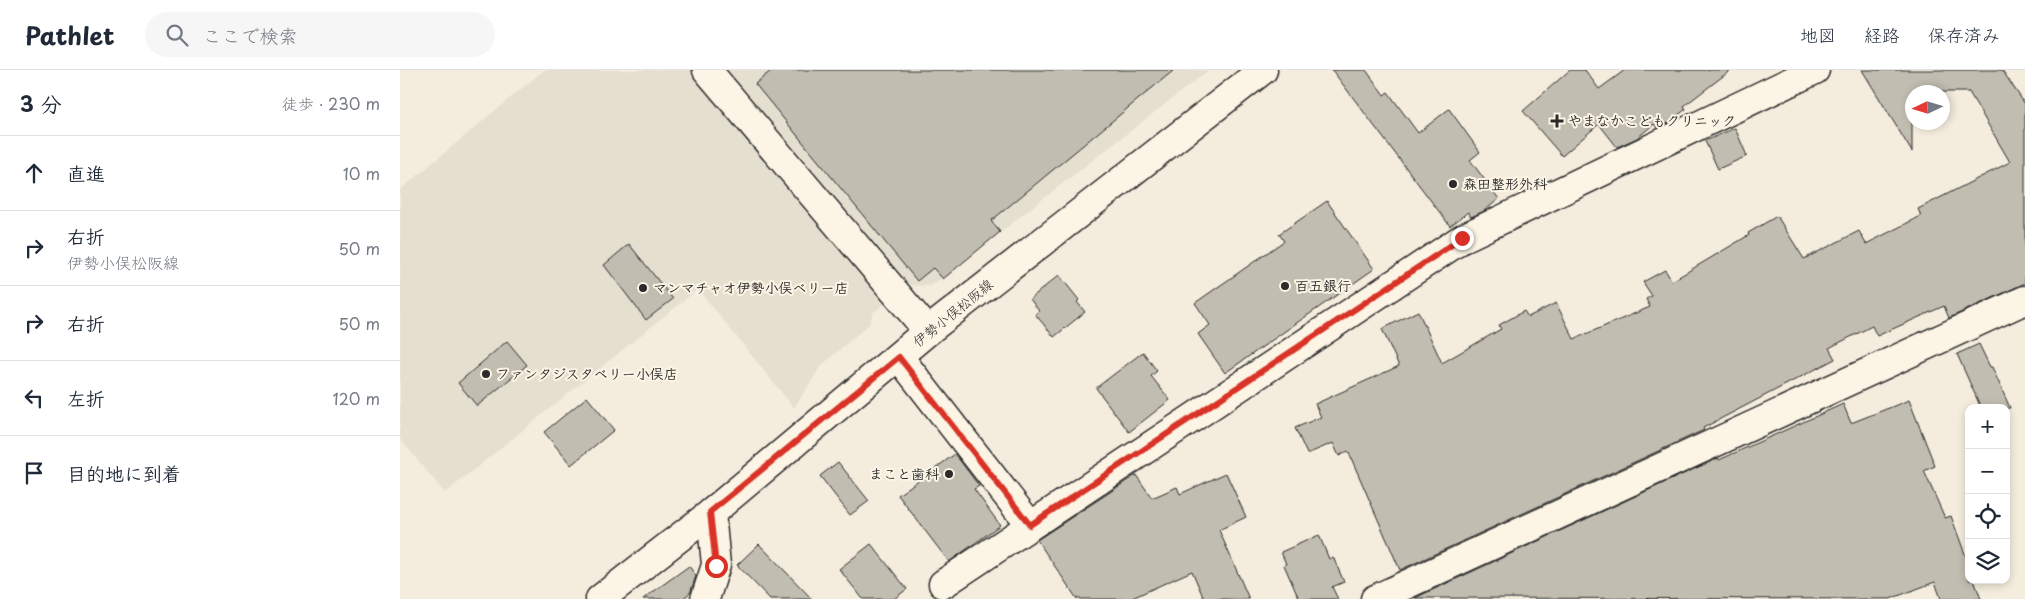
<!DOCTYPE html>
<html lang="ja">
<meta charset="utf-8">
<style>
:root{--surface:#fff;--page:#f6f6f7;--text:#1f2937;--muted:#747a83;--line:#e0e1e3}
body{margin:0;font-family:"Playpen Sans","Klee One",sans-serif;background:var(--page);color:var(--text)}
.controls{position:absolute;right:15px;bottom:15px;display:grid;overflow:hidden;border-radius:10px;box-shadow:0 2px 8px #0003}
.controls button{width:45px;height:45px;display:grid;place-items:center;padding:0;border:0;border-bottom:1px solid var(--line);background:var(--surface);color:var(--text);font:25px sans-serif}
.compass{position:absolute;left:1505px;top:15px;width:45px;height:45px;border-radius:50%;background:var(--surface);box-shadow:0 2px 8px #0003;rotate:266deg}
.stop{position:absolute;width:15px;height:15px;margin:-11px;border:4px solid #d93025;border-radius:50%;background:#fff}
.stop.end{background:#d93025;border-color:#fff;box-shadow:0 1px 5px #0008}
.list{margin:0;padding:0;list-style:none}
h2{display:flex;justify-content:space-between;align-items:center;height:65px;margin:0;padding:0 20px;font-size:21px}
h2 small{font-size:16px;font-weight:400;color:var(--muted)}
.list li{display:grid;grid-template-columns:32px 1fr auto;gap:15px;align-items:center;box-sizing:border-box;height:75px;padding:0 20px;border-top:1px solid var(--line)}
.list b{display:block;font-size:19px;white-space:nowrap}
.list p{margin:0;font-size:16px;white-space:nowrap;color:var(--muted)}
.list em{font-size:16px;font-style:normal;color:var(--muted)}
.icon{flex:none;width:28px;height:28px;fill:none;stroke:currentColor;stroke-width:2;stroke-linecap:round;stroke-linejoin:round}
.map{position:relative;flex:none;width:1625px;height:529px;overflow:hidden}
header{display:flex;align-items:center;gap:30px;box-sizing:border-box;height:70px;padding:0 25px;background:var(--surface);border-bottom:1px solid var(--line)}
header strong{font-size:24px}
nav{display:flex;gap:28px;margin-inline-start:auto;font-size:18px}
.search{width:350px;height:45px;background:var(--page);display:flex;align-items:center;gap:12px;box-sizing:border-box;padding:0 18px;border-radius:28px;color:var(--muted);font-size:19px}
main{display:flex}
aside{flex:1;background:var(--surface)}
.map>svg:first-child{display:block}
.built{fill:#e5dfd0}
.building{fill:#c2bdb1;stroke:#2b2b2b}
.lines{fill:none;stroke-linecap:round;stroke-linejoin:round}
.street-casing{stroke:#2b2b2b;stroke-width:31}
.secondary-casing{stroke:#2b2b2b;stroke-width:31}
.street{stroke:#fcf5e5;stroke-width:28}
.secondary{stroke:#fcf5e5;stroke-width:28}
.route{stroke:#d93025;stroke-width:6}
.poi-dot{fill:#2b2b2b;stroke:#fcf5e5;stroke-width:2}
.labels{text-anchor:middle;stroke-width:4;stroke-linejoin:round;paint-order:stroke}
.poi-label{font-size:14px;font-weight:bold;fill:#2b2b2b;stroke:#fcf5e5;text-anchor:start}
.street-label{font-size:14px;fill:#2b2b2b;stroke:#fcf5e5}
</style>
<header>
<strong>Pathlet</strong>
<div class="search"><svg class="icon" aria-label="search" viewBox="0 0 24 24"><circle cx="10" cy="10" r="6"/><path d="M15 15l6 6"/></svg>ここで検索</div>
<nav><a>地図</a><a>経路</a><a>保存済み</a></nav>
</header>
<main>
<aside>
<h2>3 分<small>徒歩 · 230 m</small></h2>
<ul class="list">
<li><svg class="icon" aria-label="ahead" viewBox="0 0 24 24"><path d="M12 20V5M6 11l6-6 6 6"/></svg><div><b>直進</b></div><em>10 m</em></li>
<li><svg class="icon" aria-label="right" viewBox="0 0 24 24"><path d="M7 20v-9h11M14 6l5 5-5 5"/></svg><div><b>右折</b><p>伊勢小俣松阪線</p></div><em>50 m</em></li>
<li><svg class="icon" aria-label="right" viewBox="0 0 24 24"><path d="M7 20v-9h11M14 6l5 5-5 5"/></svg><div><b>右折</b></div><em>50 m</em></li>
<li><svg class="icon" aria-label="left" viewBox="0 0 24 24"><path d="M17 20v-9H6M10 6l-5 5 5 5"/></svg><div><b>左折</b></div><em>120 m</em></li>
<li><svg class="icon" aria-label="arrive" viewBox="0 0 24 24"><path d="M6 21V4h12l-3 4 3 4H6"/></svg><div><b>目的地に到着</b></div></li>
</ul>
</aside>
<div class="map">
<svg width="1625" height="529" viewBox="0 0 1625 529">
<rect width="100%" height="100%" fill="#f4edde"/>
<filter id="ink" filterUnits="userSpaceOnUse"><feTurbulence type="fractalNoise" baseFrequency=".02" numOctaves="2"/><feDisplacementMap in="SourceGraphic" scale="10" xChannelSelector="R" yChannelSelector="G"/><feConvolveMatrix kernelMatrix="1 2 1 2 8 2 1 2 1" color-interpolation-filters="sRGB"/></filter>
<g filter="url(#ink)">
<polygon class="built" points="144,0 809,0 531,216 505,215 473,243 469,254 421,296 394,338 298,219 45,423 0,369 0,120"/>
<g class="building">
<polygon points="372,0 774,0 591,151 600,162 543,209 533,198 517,211 355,14"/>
<polygon points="932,0 966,0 984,25 988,22 1018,63 1049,39 1080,82 1070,90 1099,129 1084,141 1071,147 1068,142 1050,156"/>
<polygon points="1170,0 1185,0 1199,19 1225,0 1331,0 1284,36 1286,39 1268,53 1257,58 1254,54 1237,68 1217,77 1199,54 1162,86 1123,41"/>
<polygon points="1462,0 1602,0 1625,34 1625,213 1549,248 1544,236 1477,266 1472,256 1429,278 1435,289 1303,358 1304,360 1000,500 948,381 939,386 933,373 907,384 895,358 921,347 915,334 999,296 982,259 1018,241 1042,293 1101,259 1099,255 1124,241 1128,247 1156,233 1174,269 1250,237 1246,229 1252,226 1243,212 1265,200 1272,211 1349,165 1348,163 1377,146 1404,189 1459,161 1466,174 1521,146 1518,139 1610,92 1569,22 1512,22 1512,82"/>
<polygon points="1335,58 1347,86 1318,99 1305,71"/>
<polygon points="927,131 974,199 825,303 798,264 810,255 795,233 884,171 879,164"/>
<polygon points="229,174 273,229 246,250 204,195"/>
<polygon points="659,205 679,230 677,232 685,242 654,267 635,244 639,241 630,229"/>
<polygon points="107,271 127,295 77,336 58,313"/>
<polygon points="1579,274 1590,297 1592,297 1610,338 1581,338 1557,284"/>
<polygon points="743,282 757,301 751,306 770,330 729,362 696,318"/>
<polygon points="187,327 214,360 171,395 144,362"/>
<polygon points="1509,330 1535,396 1524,401 1545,448 1551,446 1569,495 1569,510 1574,510 1581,529 1541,529 1535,512 1490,529 1015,528 1318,388 1319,390 1443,334 1451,353"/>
<polygon points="555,384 579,416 574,419 600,455 549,492 498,425"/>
<polygon points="438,392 469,431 450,445 420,406"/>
<polygon points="826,403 846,447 819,460 849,529 804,529 792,501 730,529 677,529 637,470 736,405 752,428 777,417 780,424"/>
<polygon points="919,465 929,489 933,487 944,512 932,517 938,529 899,529 884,495 886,494 881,482"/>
<polygon points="359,474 412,529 370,529 337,495"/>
<polygon points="471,474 507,519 494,529 463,529 439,499"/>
<polygon points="289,496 296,506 290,523 282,529 243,529"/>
</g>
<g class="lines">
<defs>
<g id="street">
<polyline points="307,0 528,261"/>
<polyline points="499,287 630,455"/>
<polyline points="543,514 1063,168 1415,0"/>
<polyline points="305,529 316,495 311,443"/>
<polyline points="975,529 1625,230"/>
</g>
<polyline id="secondary" points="200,529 311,443 528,261 863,0"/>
</defs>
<use href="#street" class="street-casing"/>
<use href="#secondary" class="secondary-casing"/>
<use href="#street" class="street"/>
<use href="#secondary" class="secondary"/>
</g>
</g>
<g class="lines" filter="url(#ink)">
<polyline class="route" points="316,496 310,442 499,287 630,455 1062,168"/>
</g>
<g class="poi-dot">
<path d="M1154.5 43.5h5v5h5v5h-5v5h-5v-5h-5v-5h5z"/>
<circle cx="1053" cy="114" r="5"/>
<circle cx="885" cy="216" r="5"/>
<circle cx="243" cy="218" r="5"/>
<circle cx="86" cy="304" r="5"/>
<circle cx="549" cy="404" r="5"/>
</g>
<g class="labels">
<g class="poi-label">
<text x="1168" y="56">やまなかこどもクリニック</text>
<text x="1063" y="119">森田整形外科</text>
<text x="895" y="221">百五銀行</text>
<text x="253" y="223">マンマチャオ伊勢小俣ベリー店</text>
<text x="96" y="309">ファンタジスタベリー小俣店</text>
<text x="539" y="409" text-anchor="end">まこと歯科</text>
</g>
<g class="street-label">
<text transform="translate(553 243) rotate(-39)" y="5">伊勢小俣松阪線</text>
</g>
</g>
</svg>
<div class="controls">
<button>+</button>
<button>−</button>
<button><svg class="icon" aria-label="locate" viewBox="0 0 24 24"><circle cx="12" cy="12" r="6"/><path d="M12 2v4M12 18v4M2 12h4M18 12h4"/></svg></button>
<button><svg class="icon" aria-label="layers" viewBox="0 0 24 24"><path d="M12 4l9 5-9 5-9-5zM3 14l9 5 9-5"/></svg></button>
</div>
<svg class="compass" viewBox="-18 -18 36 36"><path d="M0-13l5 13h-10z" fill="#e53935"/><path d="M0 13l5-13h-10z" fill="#747a83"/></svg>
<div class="stop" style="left:316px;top:496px"></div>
<div class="stop end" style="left:1062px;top:168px"></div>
</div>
</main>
